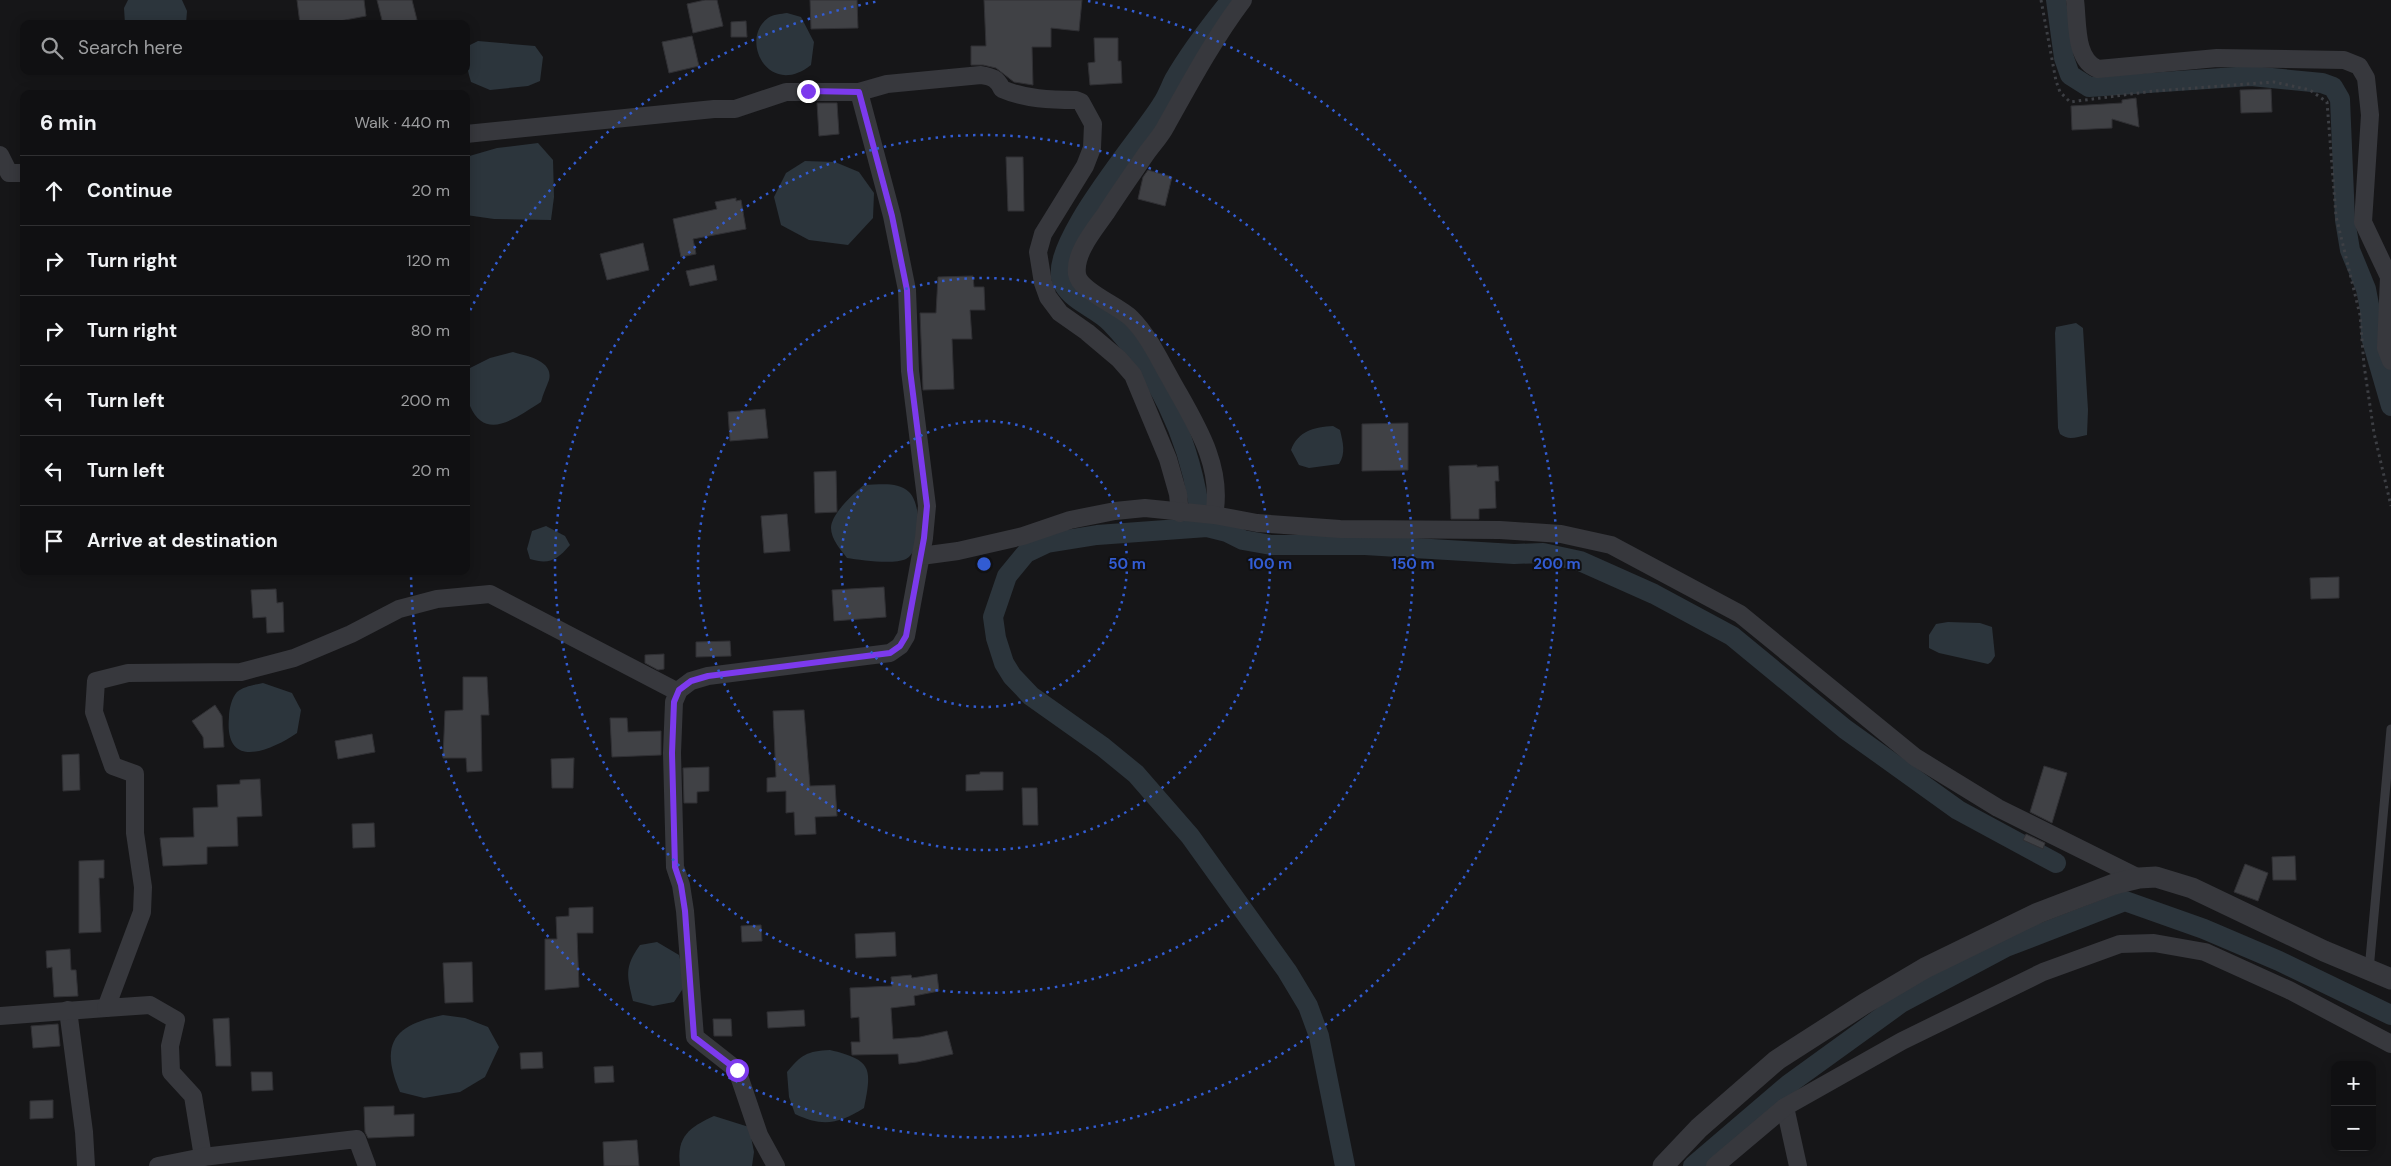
<!DOCTYPE html>
<meta charset="utf-8">
<style>
:root{--surface:#101012;--page:#19191b;--text:#f1f3f6;--muted:#9c9d9f;--line:#303032}
body{margin:0;font-family:"DM Sans",sans-serif;background:var(--page);color:var(--text)}
.controls{position:absolute;right:15px;bottom:15px;display:grid;overflow:hidden;border-radius:10px;box-shadow:0 2px 12px #0003}
.controls button{width:45px;height:45px;display:grid;place-items:center;padding:0;border:0;border-bottom:1px solid var(--line);background:var(--surface);color:var(--text);font:25px sans-serif}
.stop{position:absolute;width:15px;height:15px;margin:-11px;border:4px solid #7c3aed;border-radius:50%;background:#fff}
.stop.end{background:#7c3aed;border-color:#fff;box-shadow:0 1px 5px #0008}
.list{margin:0;padding:0;list-style:none}
h2{display:flex;justify-content:space-between;align-items:center;height:65px;margin:0;padding:0 20px;font-size:21px}
h2 small{font-size:16px;font-weight:400;color:var(--muted)}
.list li{display:grid;grid-template-columns:32px 1fr auto;gap:15px;align-items:center;box-sizing:border-box;height:70px;padding:0 20px;border-top:1px solid var(--line)}
.list b{display:block;font-size:19px;white-space:nowrap}
.list em{font-size:16px;font-style:normal;color:var(--muted)}
.icon{flex:none;width:28px;height:28px;fill:none;stroke:currentColor;stroke-width:2;stroke-linecap:round;stroke-linejoin:round}
.map{position:relative;flex:none;width:2391px;height:1166px;overflow:hidden}
.search{position:absolute;background:var(--surface);box-shadow:0 2px 12px #0003;left:20px;top:20px;width:450px;height:55px;display:flex;align-items:center;gap:12px;box-sizing:border-box;padding:0 18px;border-radius:10px;color:var(--muted);font-size:19px}
.panel{position:absolute;background:var(--surface);box-shadow:0 2px 12px #0003;left:20px;top:90px;width:450px;height:485px;border-radius:10px}
.map>svg:first-child{display:block}
.water{fill:#2c353c}
.lines{fill:none;stroke-linecap:round;stroke-linejoin:round}
.canal{stroke:#2c353c;stroke-width:20}
.building{fill:#404145;stroke:#303034}
.path{stroke:#3d3f44;stroke-width:3;stroke-dasharray:2.5 4;stroke-linecap:butt}
.service{stroke:#37383d;stroke-width:9}
.minor{stroke:#37383d;stroke-width:18}
.tertiary{stroke:#37383d;stroke-width:21}
.route{stroke:#7c3aed;stroke-width:6}
.ring{fill:none;stroke:#325cd3;stroke-width:2.5;stroke-dasharray:2.5 5}
.centre{fill:#325cd3;stroke:#111113;stroke-width:2.5}
.ring-label{font-size:15px;text-anchor:middle;font-weight:bold;fill:#325cd3;stroke:#111113;stroke-width:4;stroke-linejoin:round;paint-order:stroke}
</style>
<div class="map">
<svg width="2391" height="1166" viewBox="0 0 2391 1166">
<rect width="100%" height="100%" fill="#161618"/>
<g class="water">
<polygon points="128,0 182,0 187,11 186,24 125,24 124,8"/>
<path d="M 787,13 L 801,17 L 814,42 L 811,65 C 768,99 739,39 768,18 C 773,14 781,14 787,13 Z"/>
<path d="M 478,41 L 535,46 L 543,57 L 540,81 L 528,86 L 490,90 L 471,82 C 467,69 465,59 468,46 Z"/>
<polygon points="538,143 553,160 554,197 551,220 494,219 466,215 466,157 497,148"/>
<polygon points="805,161 835,162 859,172 874,193 873,218 848,245 809,240 781,225 774,197 786,173"/>
<path d="M 2076,323 L 2083,328 L 2088,410 L 2087,435 C 2076,437 2069,441 2060,434 L 2058,428 L 2055,333 L 2056,327 Z"/>
<path d="M 513,352 C 526,356 554,360 549,380 C 546,388 543,394 541,402 C 518,416 486,443 470,406 C 465,393 466,382 470,368 L 490,358 Z"/>
<path d="M 1333,426 L 1340,430 C 1343,443 1346,453 1339,464 L 1309,468 L 1299,465 L 1291,450 C 1298,431 1314,427 1333,426 Z"/>
<path d="M 864,485 C 879,485 897,481 909,492 C 922,504 922,551 906,559 C 893,565 861,560 847,558 C 841,550 831,539 831,528 C 831,514 854,493 864,485 Z"/>
<path d="M 546,526 L 565,536 L 570,545 C 557,560 549,565 530,559 L 527,549 L 532,531 Z"/>
<polygon points="1948,622 1980,623 1992,627 1995,656 1991,662 1988,664 1939,653 1929,648 1929,635 1936,624"/>
<path d="M 263,683 L 292,693 L 301,710 L 297,733 C 269,752 224,770 229,717 C 229,709 232,697 237,692 C 244,686 254,685 263,683 Z"/>
<path d="M 657,942 L 679,955 L 686,984 L 674,1002 L 653,1006 L 633,1001 C 627,976 624,967 640,945 Z"/>
<path d="M 443,1015 L 465,1018 L 488,1027 L 499,1047 L 485,1077 L 460,1092 L 424,1098 L 400,1092 C 379,1043 394,1025 443,1015 Z"/>
<path d="M 830,1050 C 872,1060 872,1068 864,1108 C 839,1124 822,1127 795,1114 L 789,1097 L 787,1072 C 801,1055 807,1051 830,1050 Z"/>
<path d="M 714,1116 L 749,1127 L 754,1152 L 752,1166 L 680,1166 C 676,1136 690,1127 714,1116 Z"/>
</g>
<g class="lines">
<g class="canal">
<polyline points="2056,0 2064,58 2070,75 2089,87 2251,76 2322,83 2333,87 2340,99 2345,220 2350,250 2366,289 2370,310 2371,337 2391,406"/>
<path d="M 1198,501 C 1187,435 1157,371 1111,323 C 1097,308 1075,303 1064,285 C 1041,252 1143,136 1162,104 C 1167,97 1170,88 1174,80 C 1190,52 1210,26 1231,0"/>
<polyline points="1345,1166 1319,1036 1308,1006 1287,971 1190,836 1136,774 1103,747 1031,696 1012,676 1004,663 996,638 993,617 1007,576 1026,553 1047,543 1097,535 1207,527 1227,532 1243,540 1271,545 1365,545 1514,554 1543,553 1580,561 1654,594 1732,636 1845,729 1958,810 2056,863"/>
<polyline points="1693,1166 1789,1084 1901,1003 2006,947 2125,901 2204,929 2279,961 2391,1015"/>
</g>
</g>
<g class="building">
<polygon points="297,0 364,0 366,16 324,24 300,24"/>
<polygon points="377,0 412,0 417,20 400,24 383,24"/>
<polygon points="705,0 717,0 723,26 693,33 687,4"/>
<polygon points="810,0 857,0 858,28 811,29"/>
<polygon points="984,0 1082,0 1079,31 1051,28 1051,47 1032,47 1033,85 1014,82 996,68 983,65 971,65 971,46 986,46"/>
<polygon points="746,21 747,37 731,37 731,22"/>
<polygon points="692,36 699,66 669,73 662,42"/>
<polygon points="1094,38 1118,38 1118,61 1121,61 1122,83 1090,85 1088,63 1095,62"/>
<polygon points="2271,89 2272,112 2241,113 2240,90"/>
<polygon points="2136,98 2139,127 2112,119 2112,128 2072,130 2071,106 2122,103 2122,100"/>
<polygon points="817,103 837,103 839,134 819,136"/>
<polygon points="1006,157 1023,157 1024,211 1008,211"/>
<polygon points="1148,170 1172,177 1165,206 1138,199 1143,177"/>
<polygon points="736,198 736,201 741,200 746,229 693,239 696,254 681,257 673,219 717,209 715,202"/>
<polygon points="643,243 649,270 607,280 600,254"/>
<polygon points="714,265 717,280 690,286 686,271"/>
<polygon points="973,276 974,287 984,287 985,310 970,310 972,339 952,339 954,389 923,390 920,313 936,313 938,277"/>
<polygon points="765,409 768,438 730,441 728,412"/>
<polygon points="1408,423 1408,470 1362,471 1362,424"/>
<polygon points="1477,465 1477,467 1498,466 1499,481 1495,481 1496,508 1479,509 1479,519 1451,519 1449,466"/>
<polygon points="836,471 837,512 815,513 814,472"/>
<polygon points="787,514 790,551 764,553 761,516"/>
<polygon points="2339,577 2339,598 2311,599 2310,578"/>
<polygon points="884,587 886,617 834,621 832,590"/>
<polygon points="276,589 277,603 283,602 284,632 267,633 266,617 253,618 251,590"/>
<polygon points="730,641 731,656 696,657 696,642"/>
<polygon points="664,654 664,669 658,670 645,663 645,655"/>
<polygon points="463,677 487,677 489,715 481,715 482,771 467,772 466,758 443,758 445,711 463,710"/>
<polygon points="215,705 222,716 224,747 204,748 203,737 192,721"/>
<polygon points="804,710 810,786 835,785 837,816 815,817 816,834 795,835 794,812 786,813 786,791 767,792 767,778 776,777 773,711"/>
<polygon points="610,718 627,718 628,732 661,731 661,755 612,757"/>
<polygon points="372,734 375,752 338,759 335,741"/>
<polygon points="79,754 80,790 63,791 62,755"/>
<polygon points="574,758 573,788 552,788 551,759"/>
<polygon points="2044,766 2067,773 2052,823 2030,812"/>
<polygon points="709,767 709,791 697,792 697,803 684,803 683,768"/>
<polygon points="980,772 1003,772 1003,790 966,791 966,775 980,774"/>
<polygon points="260,779 262,816 237,817 238,846 207,847 207,864 163,866 160,838 194,837 193,808 218,807 217,785 240,784 240,780"/>
<polygon points="1022,788 1037,788 1038,825 1023,825"/>
<polygon points="374,823 375,847 353,848 352,824"/>
<polygon points="2026,834 2045,843 2043,849 2023,840"/>
<polygon points="2295,856 2296,880 2273,880 2272,857"/>
<polygon points="104,860 104,878 99,878 101,932 79,933 79,861"/>
<polygon points="2245,864 2268,873 2258,901 2234,892"/>
<polygon points="593,907 593,933 577,933 579,987 545,990 545,939 557,939 556,917 569,916 569,908"/>
<polygon points="761,925 762,941 742,942 741,926"/>
<polygon points="895,932 896,956 856,958 855,934"/>
<polygon points="70,949 71,970 76,970 78,996 54,997 52,967 47,968 46,951"/>
<polygon points="472,962 473,1002 445,1003 443,963"/>
<polygon points="937,974 939,991 914,996 915,1005 891,1008 893,1039 920,1037 947,1031 953,1054 917,1062 899,1064 898,1054 852,1055 851,1042 860,1042 859,1017 851,1018 850,988 892,986 891,977 911,975 912,978"/>
<polygon points="804,1010 805,1026 768,1028 767,1012"/>
<polygon points="229,1018 231,1066 216,1066 213,1019"/>
<polygon points="713,1019 731,1019 732,1036 714,1036"/>
<polygon points="58,1024 60,1046 33,1048 31,1026"/>
<polygon points="542,1052 543,1068 521,1069 520,1053"/>
<polygon points="613,1066 614,1082 595,1083 594,1067"/>
<polygon points="251,1072 272,1072 273,1090 252,1091"/>
<polygon points="53,1100 53,1118 30,1119 30,1101"/>
<polygon points="394,1106 394,1115 414,1114 414,1136 368,1138 365,1132 364,1107"/>
<polygon points="637,1140 639,1166 604,1166 603,1142"/>
</g>
<g class="lines">
<polyline class="path" points="2041,0 2056,81 2060,92 2070,102 2154,91 2274,82 2310,90 2327,102 2336,216 2360,315 2364,365 2374,433 2391,506"/>
<polyline class="service" points="2369,970 2391,729"/>
<g class="minor">
<path d="M 2075,0 C 2078,21 2074,60 2098,69 L 2217,58 L 2344,60 L 2359,66 L 2366,78 L 2370,115 L 2363,222 L 2389,277 L 2386,348 L 2391,361"/>
<path d="M 859,92 L 887,84 L 981,75 C 992,77 997,78 1002,89 C 1025,99 1051,100 1076,100 L 1081,102 L 1093,124 L 1092,148 L 1085,166 L 1043,234 L 1038,252 L 1043,283 L 1048,297 L 1060,313 L 1087,332 L 1119,359 L 1133,375 L 1168,459 L 1178,494 L 1180,513"/>
<polyline points="466,134 714,109 735,109 786,92 859,92 892,216 907,290 910,371 927,506 924,538 906,636 900,646 890,653 708,676 691,681 679,690 674,702 672,753 675,867 681,885 685,911 695,1037 737,1070 759,1135 776,1166"/>
<polyline points="0,155 9,173 24,173"/>
<path d="M 1214,515 C 1224,464 1193,420 1170,378 C 1158,357 1148,335 1131,318 C 1118,305 1079,291 1077,274 C 1074,253 1095,229 1106,213 C 1119,193 1133,173 1146,154 C 1153,144 1161,136 1166,126 C 1190,83 1213,40 1243,0"/>
<polyline points="921,556 958,551 1023,536 1070,520 1115,511 1145,508 1214,515 1257,523 1340,529 1500,530 1561,534 1611,545 1740,614 1915,757 1998,808 2139,878"/>
<polyline points="68,1010 84,1132 86,1166"/>
<polyline points="0,1016 106,1008"/>
<polyline points="1785,1107 1798,1166"/>
<polyline points="203,1157 193,1096 171,1072 170,1046 176,1020 150,1005 106,1008 142,912 143,887 135,833 135,774 113,766 94,712 96,681 128,673 241,672 294,658 351,634 399,609 437,599 490,594 678,692"/>
<polyline points="158,1166 203,1157 357,1139 367,1166"/>
<polyline points="1715,1166 1785,1107 1902,1041 2043,972 2120,944 2154,943 2205,952 2289,990 2391,1044"/>
</g>
<polyline class="tertiary" points="1663,1166 1699,1128 1777,1060 1864,1004 1925,968 2038,913 2114,884 2139,878 2156,877 2192,888 2324,951 2391,979"/>
</g>
<g class="lines">
<polyline class="route" points="737,1070 694,1037 685,911 681,885 675,867 672,753 674,702 679,690 691,681 708,676 890,653 900,646 906,636 924,538 927,506 910,370 907,290 892,216 859,92 808,91"/>
</g>
<g class="ring">
<circle cx="984" cy="564" r="143"/>
<circle cx="984" cy="564" r="286"/>
<circle cx="984" cy="564" r="429"/>
<path d="M467 317A573 573 0 0 1 880 1M1088 1A573 573 0 1 1 411 574"/>
</g>
<circle cx="984" cy="564" r="8" class="centre"/>
<g class="ring-label">
<text x="1127" y="569">50 m</text>
<text x="1270" y="569">100 m</text>
<text x="1413" y="569">150 m</text>
<text x="1557" y="569">200 m</text>
</g>
</svg>
<div class="controls">
<button>+</button>
<button>−</button>
</div>
<div class="stop" style="left:737px;top:1070px"></div>
<div class="stop end" style="left:808px;top:91px"></div>
<div class="search"><svg class="icon" aria-label="search" viewBox="0 0 24 24"><circle cx="10" cy="10" r="6"/><path d="M15 15l6 6"/></svg>Search here</div>
<section class="panel">
<h2>6 min<small>Walk · 440 m</small></h2>
<ul class="list">
<li><svg class="icon" aria-label="ahead" viewBox="0 0 24 24"><path d="M12 20V5M6 11l6-6 6 6"/></svg><div><b>Continue</b></div><em>20 m</em></li>
<li><svg class="icon" aria-label="right" viewBox="0 0 24 24"><path d="M7 20v-9h11M14 6l5 5-5 5"/></svg><div><b>Turn right</b></div><em>120 m</em></li>
<li><svg class="icon" aria-label="right" viewBox="0 0 24 24"><path d="M7 20v-9h11M14 6l5 5-5 5"/></svg><div><b>Turn right</b></div><em>80 m</em></li>
<li><svg class="icon" aria-label="left" viewBox="0 0 24 24"><path d="M17 20v-9H6M10 6l-5 5 5 5"/></svg><div><b>Turn left</b></div><em>200 m</em></li>
<li><svg class="icon" aria-label="left" viewBox="0 0 24 24"><path d="M17 20v-9H6M10 6l-5 5 5 5"/></svg><div><b>Turn left</b></div><em>20 m</em></li>
<li><svg class="icon" aria-label="arrive" viewBox="0 0 24 24"><path d="M6 21V4h12l-3 4 3 4H6"/></svg><div><b>Arrive at destination</b></div></li>
</ul>
</section>
</div>
